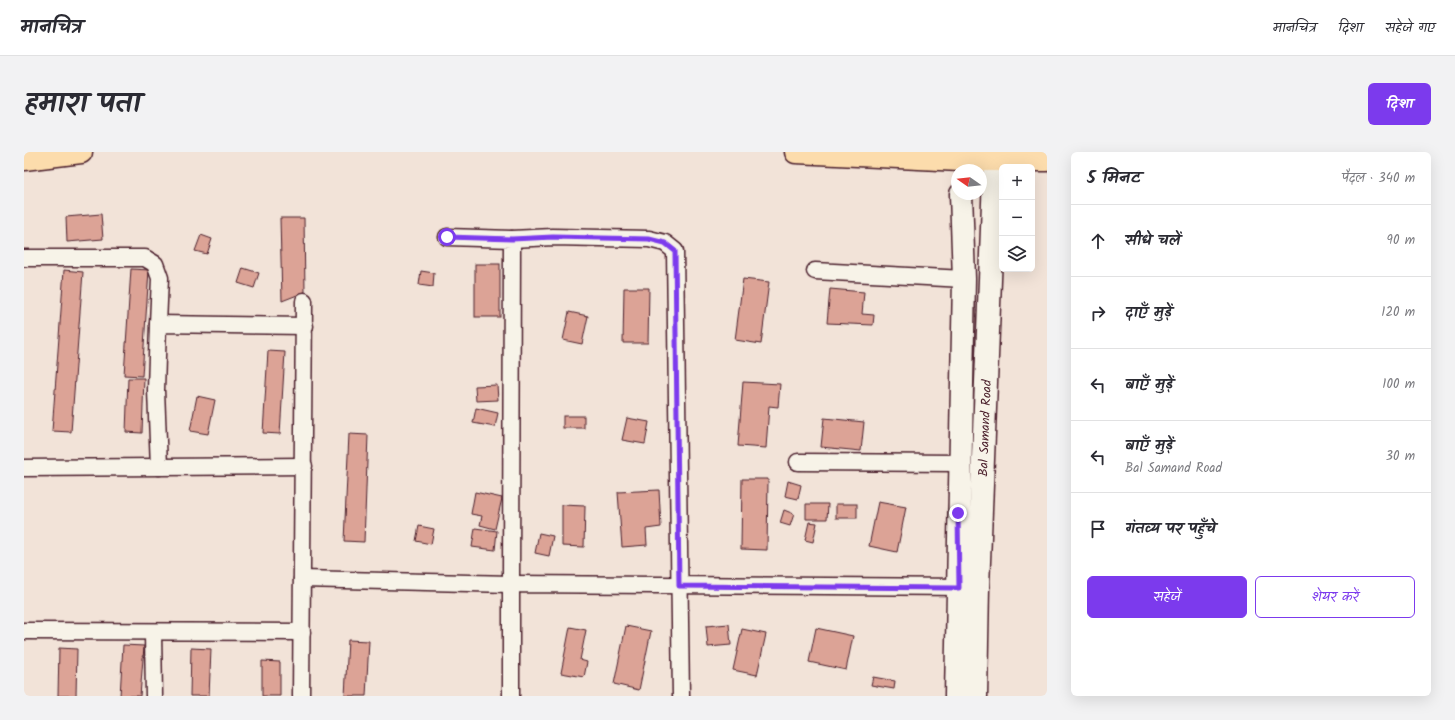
<!DOCTYPE html>
<html lang="hi">
<meta charset="utf-8">
<style>
:root{--surface:#fff;--page:#f2f2f3;--text:#2b2b33;--muted:#7c7c81;--line:#e1e1e2;--accent:#7c3aed}
body{margin:0;font-family:Kalam,"Playpen Sans Deva",sans-serif;background:var(--page);color:var(--text)}
.controls{position:absolute;right:12px;top:12px;display:grid;overflow:hidden;border-radius:6px;box-shadow:0 4px 16px #0002}
.controls button{width:36px;height:36px;display:grid;place-items:center;padding:0;border:0;border-bottom:1px solid var(--line);background:var(--surface);color:var(--text);font:20px sans-serif}
.compass{position:absolute;left:927px;top:12px;width:36px;height:36px;border-radius:50%;background:var(--surface);box-shadow:0 4px 16px #0002;rotate:284deg}
.stop{position:absolute;width:12px;height:12px;margin:-9px;border:3px solid #7c3aed;border-radius:50%;background:#fff}
.stop.end{background:#7c3aed;border-color:#fff;box-shadow:0 1px 4px #0008}
.list{margin:0;padding:0;list-style:none}
h2{display:flex;justify-content:space-between;align-items:center;height:52px;margin:0;padding:0 16px;font-size:17px}
h2 small{font-size:13px;font-weight:400;color:var(--muted)}
.list li{display:grid;grid-template-columns:26px 1fr auto;gap:12px;align-items:center;box-sizing:border-box;height:72px;padding:0 16px;border-top:1px solid var(--line)}
.list b{display:block;font-size:15px;white-space:nowrap}
.list p{margin:0;font-size:13px;white-space:nowrap;color:var(--muted)}
.list em{font-size:13px;font-style:normal;color:var(--muted)}
.actions{display:flex;gap:8px;padding:12px 16px}
.actions a{flex:1;padding:9px 0;border:1px solid var(--accent);border-radius:6px;text-align:center;font-size:14px;color:var(--accent)}
.actions .main{background:var(--accent);color:#fff}
.icon{flex:none;width:22px;height:22px;fill:none;stroke:currentColor;stroke-width:2;stroke-linecap:round;stroke-linejoin:round}
.map{position:relative;flex:none;width:1023px;height:544px;overflow:hidden;border-radius:6px}
header{display:flex;align-items:center;gap:24px;box-sizing:border-box;height:56px;padding:0 20px;background:var(--surface);border-bottom:1px solid var(--line)}
header strong{font-size:19px}
nav{display:flex;gap:22px;margin-inline-start:auto;font-size:14px}
.intro{display:flex;align-items:center;justify-content:space-between;box-sizing:border-box;height:96px;padding:0 24px}
h1{margin:0;font-size:28px}
.button{padding:10px 18px;border-radius:6px;background:var(--accent);color:#fff;font-size:14px;font-weight:700}
main{display:flex;gap:24px;padding:0 24px}
aside{flex:1;background:var(--surface);border-radius:6px;box-shadow:0 4px 16px #0002}
.map>svg:first-child{display:block}
.building{fill:#dca396;stroke:#4a1f2b}
.lines{fill:none;stroke-linecap:round;stroke-linejoin:round}
.minor-casing{stroke:#4a1f2b;stroke-width:19}
.secondary-casing{stroke:#4a1f2b;stroke-width:25}
.trunk-casing{stroke:#4a1f2b;stroke-width:25}
.minor{stroke:#f7f3e8;stroke-width:16}
.secondary{stroke:#f7f3e8;stroke-width:22}
.trunk{stroke:#fcdcac;stroke-width:22}
.route{stroke:#7c3aed;stroke-width:5}
.labels{text-anchor:middle;stroke-width:4;stroke-linejoin:round;paint-order:stroke}
.street-label{font-size:13px;fill:#4a1f2b;stroke:#f7f3e8}
</style>
<header>
<strong>मानचित्र</strong>
<nav><a>मानचित्र</a><a>दिशा</a><a>सहेजे गए</a></nav>
</header>
<div class="intro"><h1>हमारा पता</h1><a class="button">दिशा</a></div>
<main>
<div class="map">
<svg width="1023" height="544" viewBox="0 0 1023 544">
<rect width="100%" height="100%" fill="#f2e3d8"/>
<filter id="ink" filterUnits="userSpaceOnUse"><feTurbulence type="fractalNoise" baseFrequency=".025" numOctaves="2"/><feDisplacementMap in="SourceGraphic" scale="8" xChannelSelector="R" yChannelSelector="G"/><feConvolveMatrix kernelMatrix="1 2 1 2 8 2 1 2 1" color-interpolation-filters="sRGB"/></filter>
<g filter="url(#ink)">
<g class="building">
<polygon points="77,62 79,87 43,90 42,65"/>
<polygon points="256,66 280,66 281,140 258,149"/>
<polygon points="177,83 188,87 183,102 171,99"/>
<rect x="451" y="112" width="25" height="53"/>
<polygon points="219,116 235,121 230,136 214,131"/>
<polygon points="107,117 125,118 118,224 100,223"/>
<polygon points="40,118 59,120 47,280 28,279"/>
<polygon points="397,119 410,121 409,135 395,133"/>
<polygon points="719,127 745,130 737,192 711,188"/>
<polygon points="600,136 625,136 624,191 599,191"/>
<polygon points="806,137 840,140 838,162 850,163 849,173 803,171"/>
<polygon points="545,160 564,164 558,192 539,188"/>
<polygon points="244,199 261,200 256,282 239,281"/>
<polygon points="104,226 120,226 118,281 102,280"/>
<polygon points="719,230 756,232 754,255 745,254 742,296 714,294"/>
<polygon points="473,233 474,248 452,249 451,234"/>
<polygon points="173,244 191,248 184,282 166,279"/>
<polygon points="452,256 474,261 471,275 449,271"/>
<rect x="539" y="264" width="21" height="12"/>
<polygon points="603,266 625,270 621,292 598,288"/>
<polygon points="800,266 840,270 837,299 797,295"/>
<polygon points="325,282 344,283 340,390 320,389"/>
<polygon points="718,327 744,327 743,398 717,397"/>
<polygon points="764,329 777,333 774,347 761,344"/>
<polygon points="635,338 637,375 622,377 623,393 598,395 594,340"/>
<polygon points="451,340 478,346 471,377 456,373 458,364 447,362"/>
<polygon points="854,350 882,355 873,400 845,394"/>
<polygon points="782,352 804,352 803,367 782,367"/>
<rect x="812" y="352" width="21" height="14"/>
<polygon points="538,353 561,354 560,395 538,394"/>
<polygon points="760,358 770,362 766,374 756,371"/>
<polygon points="785,370 793,371 789,390 781,388"/>
<polygon points="395,374 410,377 407,392 392,389"/>
<polygon points="451,376 473,379 471,398 448,395"/>
<polygon points="515,381 529,384 525,404 511,401"/>
<polygon points="705,472 707,493 684,495 682,474"/>
<polygon points="602,474 627,479 615,538 590,532"/>
<polygon points="546,475 562,478 556,508 563,510 560,525 537,521"/>
<polygon points="792,476 829,484 822,518 785,510"/>
<polygon points="718,477 742,482 733,523 709,518"/>
<polygon points="324,488 345,489 342,544 321,544"/>
<polygon points="99,493 120,494 116,544 96,544"/>
<polygon points="35,496 53,497 52,544 34,544"/>
<polygon points="167,496 187,497 185,544 166,544"/>
<polygon points="238,509 256,510 256,544 238,544"/>
<polygon points="849,525 871,529 870,537 847,533"/>
</g>
<g class="lines">
<defs>
<g id="minor">
<polyline points="488,87 529,85 625,87 641,91 651,99 657,544"/>
<polyline points="0,106 121,106 131,112 136,126 134,172"/>
<polyline points="791,119 940,127"/>
<polyline points="774,310 936,311"/>
<polyline points="135,315 132,238 134,172 281,174"/>
<polyline points="0,316 280,314"/>
<polyline points="278,427 487,432 488,87 423,85"/>
<polyline points="0,479 278,480"/>
<polyline points="129,480 130,544"/>
<polyline points="277,544 280,149"/>
<polyline points="487,544 487,432 945,435"/>
</g>
<g id="secondary">
<polyline points="932,544 940,127 937,42"/>
<path id="s1" d="M 952,544 L 954,435 L 971,0"/>
</g>
<g id="trunk">
<polyline points="772,0 936,8 1023,8"/>
<polyline points="0,7 57,0"/>
</g>
</defs>
<use href="#minor" class="minor-casing"/>
<use href="#secondary" class="secondary-casing"/>
<use href="#trunk" class="trunk-casing"/>
<use href="#minor" class="minor"/>
<use href="#secondary" class="secondary"/>
<use href="#trunk" class="trunk"/>
</g>
</g>
<g class="lines" filter="url(#ink)">
<polyline class="route" points="423,85 488,87 529,85 625,87 641,91 651,99 655,434 935,436 934,361"/>
</g>
<g class="labels">
<g class="street-label">
<text dy="5" stroke="none"><textPath href="#s1" startOffset="268">Bal Samand Road</textPath></text>
</g>
</g>
</svg>
<div class="controls">
<button>+</button>
<button>−</button>
<button><svg class="icon" aria-label="layers" viewBox="0 0 24 24"><path d="M12 4l9 5-9 5-9-5zM3 14l9 5 9-5"/></svg></button>
</div>
<svg class="compass" viewBox="-18 -18 36 36"><path d="M0-13l5 13h-10z" fill="#e53935"/><path d="M0 13l5-13h-10z" fill="#7c7c81"/></svg>
<div class="stop" style="left:423px;top:85px"></div>
<div class="stop end" style="left:934px;top:361px"></div>
</div>
<aside>
<h2>5 मिनट<small>पैदल · 340 m</small></h2>
<ul class="list">
<li><svg class="icon" aria-label="ahead" viewBox="0 0 24 24"><path d="M12 20V5M6 11l6-6 6 6"/></svg><div><b>सीधे चलें</b></div><em>90 m</em></li>
<li><svg class="icon" aria-label="right" viewBox="0 0 24 24"><path d="M7 20v-9h11M14 6l5 5-5 5"/></svg><div><b>दाएँ मुड़ें</b></div><em>120 m</em></li>
<li><svg class="icon" aria-label="left" viewBox="0 0 24 24"><path d="M17 20v-9H6M10 6l-5 5 5 5"/></svg><div><b>बाएँ मुड़ें</b></div><em>100 m</em></li>
<li><svg class="icon" aria-label="left" viewBox="0 0 24 24"><path d="M17 20v-9H6M10 6l-5 5 5 5"/></svg><div><b>बाएँ मुड़ें</b><p>Bal Samand Road</p></div><em>30 m</em></li>
<li><svg class="icon" aria-label="arrive" viewBox="0 0 24 24"><path d="M6 21V4h12l-3 4 3 4H6"/></svg><div><b>गंतव्य पर पहुँचे</b></div></li>
</ul>
<div class="actions"><a class="main">सहेजें</a><a>शेयर करें</a></div>
</aside>
</main>
